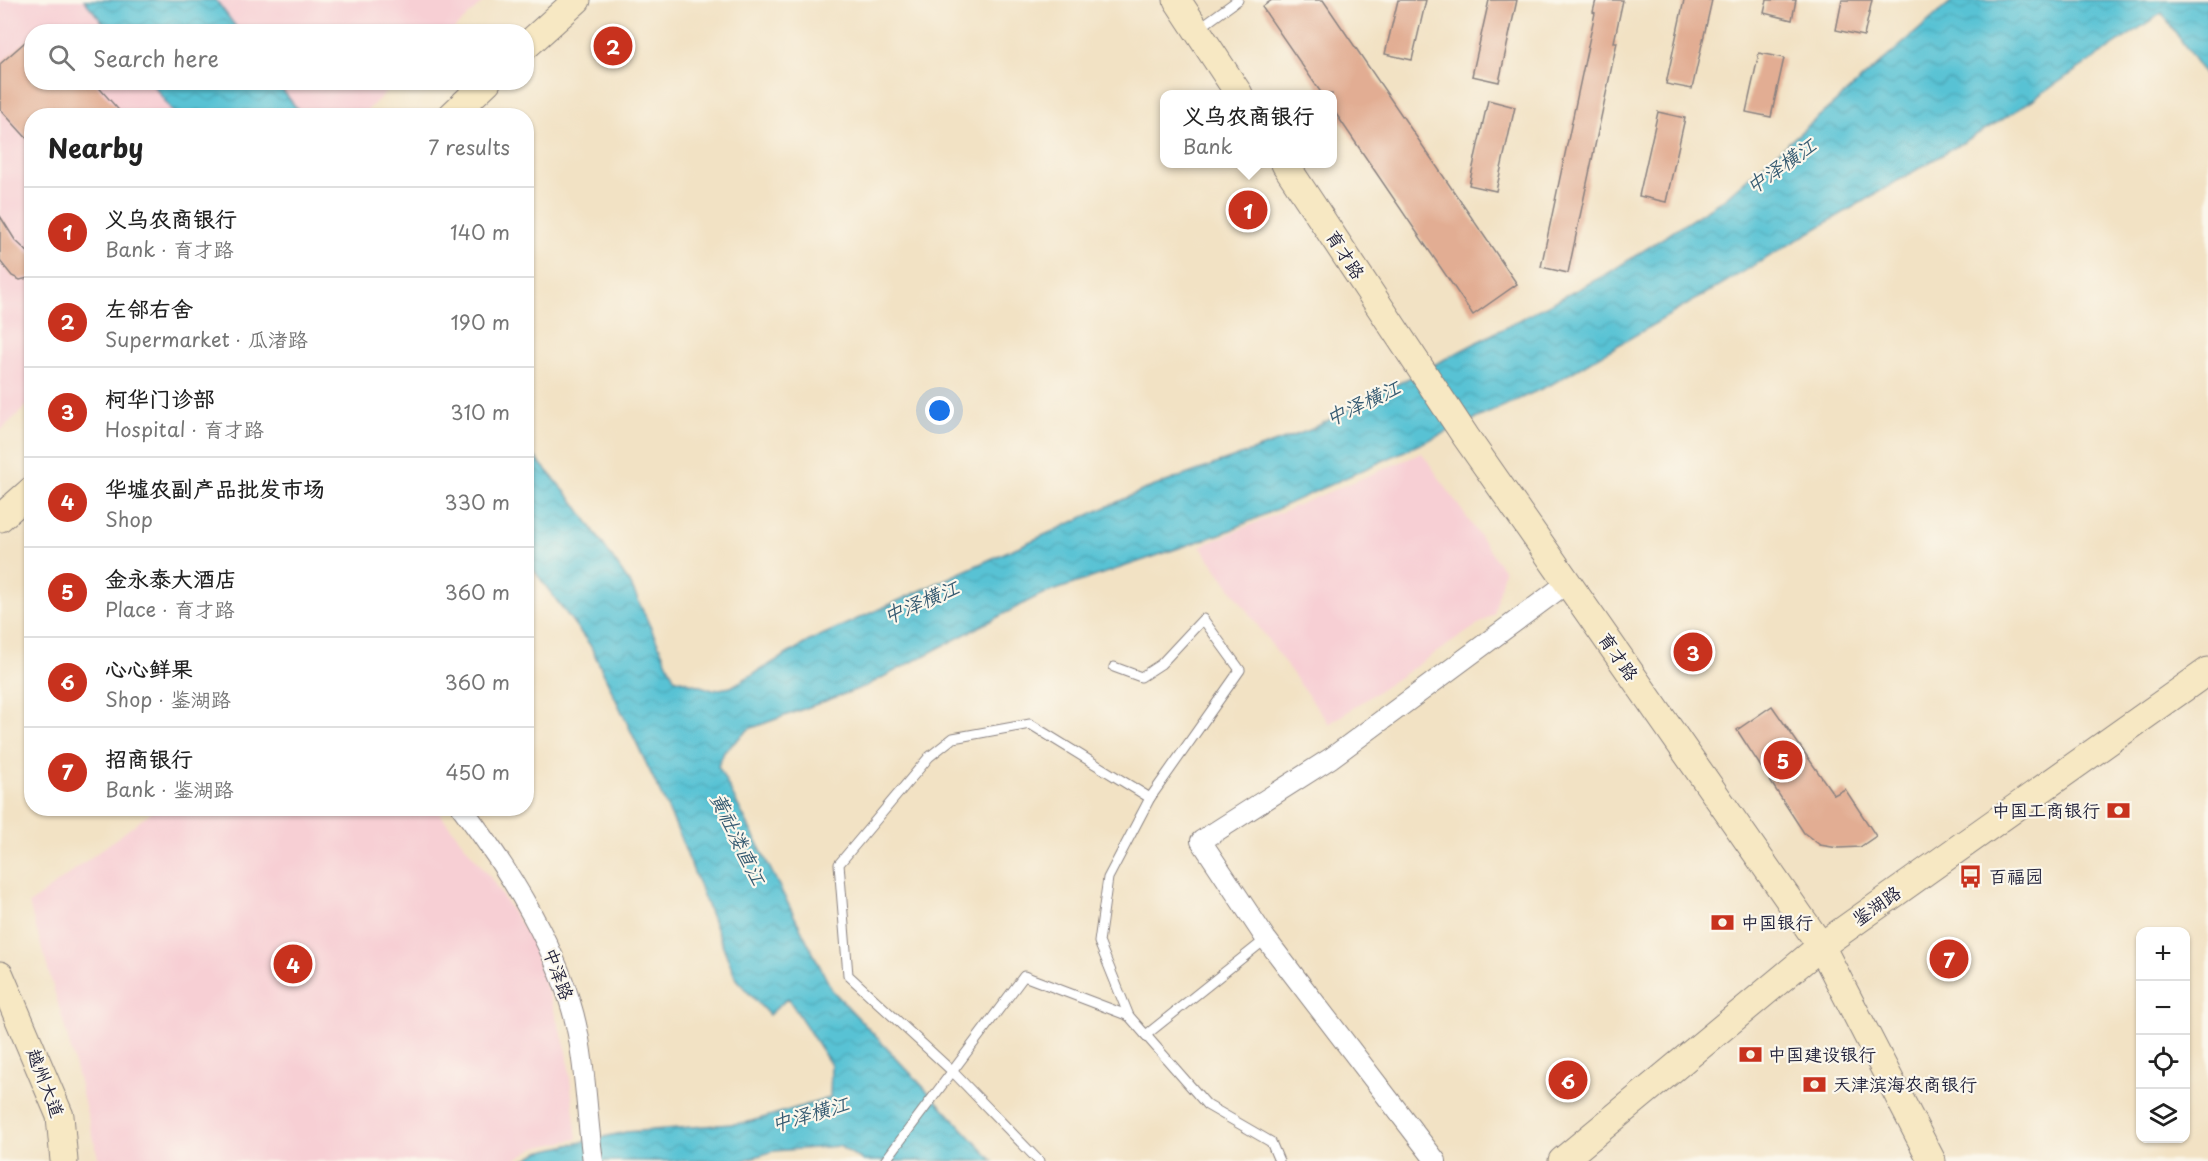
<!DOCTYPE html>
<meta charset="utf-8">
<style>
:root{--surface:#fff;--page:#f6f6f6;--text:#222;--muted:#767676;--line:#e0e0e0;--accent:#c8321e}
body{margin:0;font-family:"Playpen Sans","LXGW WenKai TC",sans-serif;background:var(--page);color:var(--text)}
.controls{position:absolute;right:18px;bottom:18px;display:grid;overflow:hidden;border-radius:12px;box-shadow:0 2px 4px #0004}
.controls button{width:54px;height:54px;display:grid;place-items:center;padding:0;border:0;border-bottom:2px solid var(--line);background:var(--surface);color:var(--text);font:30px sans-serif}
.you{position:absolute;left:940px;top:411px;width:21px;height:21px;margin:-15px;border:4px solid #fff;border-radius:50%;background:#1a73e8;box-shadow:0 0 0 9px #1a73e833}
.badge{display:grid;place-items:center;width:39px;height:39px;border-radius:50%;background:var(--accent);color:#fff;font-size:20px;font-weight:700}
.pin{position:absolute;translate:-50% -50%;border:3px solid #fff;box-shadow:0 2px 6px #0006}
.popup{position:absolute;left:1160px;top:90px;width:177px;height:78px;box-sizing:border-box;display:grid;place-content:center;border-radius:12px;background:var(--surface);filter:drop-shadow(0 2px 4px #0005);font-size:20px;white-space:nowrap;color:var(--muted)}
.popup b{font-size:22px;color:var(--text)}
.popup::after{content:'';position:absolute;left:50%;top:100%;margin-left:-12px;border:12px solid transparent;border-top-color:var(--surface)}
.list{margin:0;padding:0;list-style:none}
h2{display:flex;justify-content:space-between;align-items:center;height:78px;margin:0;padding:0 24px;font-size:26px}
h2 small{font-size:20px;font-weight:400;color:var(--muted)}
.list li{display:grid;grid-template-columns:39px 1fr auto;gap:18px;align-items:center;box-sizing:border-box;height:90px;padding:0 24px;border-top:2px solid var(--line)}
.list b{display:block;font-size:22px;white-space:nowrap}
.list p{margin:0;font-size:20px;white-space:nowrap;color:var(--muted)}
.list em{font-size:20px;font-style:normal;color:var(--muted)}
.icon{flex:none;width:33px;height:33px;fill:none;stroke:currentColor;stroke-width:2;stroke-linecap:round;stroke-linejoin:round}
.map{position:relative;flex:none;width:2208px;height:1161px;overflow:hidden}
.search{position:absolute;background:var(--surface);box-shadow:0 2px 4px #0004;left:24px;top:24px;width:510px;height:66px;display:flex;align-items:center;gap:15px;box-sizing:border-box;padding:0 21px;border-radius:24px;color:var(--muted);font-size:22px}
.panel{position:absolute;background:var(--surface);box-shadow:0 2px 4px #0004;left:24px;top:108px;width:510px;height:708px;border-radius:24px}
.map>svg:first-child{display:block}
.built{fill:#f7cfd4}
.water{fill:url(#water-waves);stroke:#3d7288;stroke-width:1.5}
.building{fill:#e2ad93}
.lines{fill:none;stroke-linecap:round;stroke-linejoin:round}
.lane-casing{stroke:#8a8280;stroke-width:11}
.street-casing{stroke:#8a8280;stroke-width:22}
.secondary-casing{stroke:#8a8280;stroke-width:29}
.lane{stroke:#fff;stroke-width:9}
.street{stroke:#fff;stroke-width:20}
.secondary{stroke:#f7e8c3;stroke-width:27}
.labels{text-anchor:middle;stroke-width:4.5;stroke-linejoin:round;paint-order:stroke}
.street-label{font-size:18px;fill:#22223b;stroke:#fbf7ec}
.poi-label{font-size:18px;fill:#22223b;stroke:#fbf7ec;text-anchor:start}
.water-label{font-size:20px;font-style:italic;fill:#355a71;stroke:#fbf7ec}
</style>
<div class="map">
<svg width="2208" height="1161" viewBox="0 0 2208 1161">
<defs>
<pattern id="water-waves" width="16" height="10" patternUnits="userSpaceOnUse" patternTransform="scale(1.5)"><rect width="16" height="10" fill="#58c2d4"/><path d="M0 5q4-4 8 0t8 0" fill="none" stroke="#4ca6b7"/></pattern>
</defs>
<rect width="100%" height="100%" fill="#fbf7ec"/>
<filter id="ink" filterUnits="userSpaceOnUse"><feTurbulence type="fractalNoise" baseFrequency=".0167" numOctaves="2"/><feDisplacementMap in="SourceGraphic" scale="12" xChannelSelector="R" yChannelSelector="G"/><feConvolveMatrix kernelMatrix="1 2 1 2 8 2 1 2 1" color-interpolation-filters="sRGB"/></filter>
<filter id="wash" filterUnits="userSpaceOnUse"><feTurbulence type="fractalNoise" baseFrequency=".008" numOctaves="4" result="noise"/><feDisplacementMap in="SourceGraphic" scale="24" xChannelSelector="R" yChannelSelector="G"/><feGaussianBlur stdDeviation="1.35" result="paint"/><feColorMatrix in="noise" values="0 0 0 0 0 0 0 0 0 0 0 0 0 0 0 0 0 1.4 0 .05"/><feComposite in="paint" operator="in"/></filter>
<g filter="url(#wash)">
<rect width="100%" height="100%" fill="#f2e2c4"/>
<g class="built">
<polygon points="0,0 84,0 110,31 32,32 32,82 152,83 175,115 32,116 31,402 0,431"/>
<polygon points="216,0 485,0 451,32 239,31"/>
<polygon points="277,83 396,83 361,116 302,115"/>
<polygon points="1422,453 1504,571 1494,614 1329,724 1200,546"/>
<polygon points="157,808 436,809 490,877 531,940 567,1051 577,1139 534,1148 513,1161 99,1161 67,1035 29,904"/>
</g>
<g class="water">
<polygon points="84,0 216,0 239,31 110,31"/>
<polygon points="1953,0 2208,0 2208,79 2162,13 2008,116 1552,384 1226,532 1038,596 866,686 749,729 724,752 718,766 832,990 993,1161 864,1161 839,1146 774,1151 741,1161 523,1161 538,1152 626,1132 745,1123 830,1098 831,1065 788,998 769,1015 736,979 675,824 590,645 527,561 527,448 574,502 631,585 674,678 713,690 731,687 811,640 1144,490 1310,430 1607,274 1724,199"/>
<polygon points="152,83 277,83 302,115 175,115"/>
</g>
<g id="blocks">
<g class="building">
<polygon points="1272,0 1323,0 1517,284 1473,315 1332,108 1332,94 1322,94 1262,7"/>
<polygon points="1398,0 1426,0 1412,60 1385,54"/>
<polygon points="1489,0 1517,0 1499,82 1472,76"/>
<polygon points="1596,0 1623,0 1614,42 1617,42 1568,273 1541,267 1595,13 1593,12"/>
<polygon points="1684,0 1712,0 1692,89 1666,84"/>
<polygon points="1767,0 1796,0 1792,20 1764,13"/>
<polygon points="1842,0 1872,0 1864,36 1836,30"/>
<polygon points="32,36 32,82 94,82 124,116 32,116 32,144 0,109 0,64"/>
<polygon points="1759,53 1784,58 1771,117 1746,112"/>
<polygon points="1488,100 1515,107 1496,191 1469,185"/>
<polygon points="1658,112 1685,118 1666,202 1639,196"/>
<polygon points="0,216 15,240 32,256 32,277 20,280 12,276 0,261"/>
<polygon points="1772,706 1834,795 1845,789 1876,836 1860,847 1838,848 1820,845 1804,833 1737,730"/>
</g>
</g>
</g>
<g filter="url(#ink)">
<use href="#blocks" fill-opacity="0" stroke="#8a8280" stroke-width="1.5"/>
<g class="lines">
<defs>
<g id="lane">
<polyline points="1198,29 1238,0"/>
<polyline points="1114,667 1141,677 1161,664 1203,619 1240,670 1150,798 1108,878 1099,942 1129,1016 1207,1105 1271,1142 1279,1161"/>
<polyline points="1146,1035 1266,939"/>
<polyline points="885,1161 1024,976 1129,1016"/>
<polyline points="1039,1161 953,1072 848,975 839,864 929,757 953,738 1030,724 1150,798"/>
</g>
<g id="street">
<path d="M 462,808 C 510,871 563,956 578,1034 C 586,1075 587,1119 593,1161"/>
<polyline points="1436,1161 1266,939 1201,841 1331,758 1567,583"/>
</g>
<g id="secondary">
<polyline points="1177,0 1239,94"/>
<polyline points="526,46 577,0"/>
<polyline points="451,116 487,82"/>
<polyline points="1285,164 1466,437 1821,946 1932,1161"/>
<polyline points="0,518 32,490"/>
<polyline points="0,975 60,1116 64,1161"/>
<polyline points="1562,1161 1821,946 2208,671"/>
</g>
</defs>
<use href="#lane" class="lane-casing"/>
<use href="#street" class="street-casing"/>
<use href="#secondary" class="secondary-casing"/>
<use href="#lane" class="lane"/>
<use href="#street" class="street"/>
<use href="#secondary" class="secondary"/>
</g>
</g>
<defs>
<symbol id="bank-bare" viewBox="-9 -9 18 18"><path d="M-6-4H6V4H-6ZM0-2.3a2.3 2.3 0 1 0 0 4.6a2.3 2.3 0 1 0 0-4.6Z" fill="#c8321e" stroke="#fbf7ec" stroke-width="2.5" paint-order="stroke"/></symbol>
<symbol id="bus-bare" viewBox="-9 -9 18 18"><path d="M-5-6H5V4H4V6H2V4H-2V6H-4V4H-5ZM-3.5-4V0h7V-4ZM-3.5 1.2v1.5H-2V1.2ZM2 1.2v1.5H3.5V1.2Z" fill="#c8321e" stroke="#fbf7ec" stroke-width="2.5" paint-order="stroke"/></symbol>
</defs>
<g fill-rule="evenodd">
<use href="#bank-bare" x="2102" y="794" width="33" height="33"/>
<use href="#bus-bare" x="1954" y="860" width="33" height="33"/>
<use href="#bank-bare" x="1706" y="906" width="33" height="33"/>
<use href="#bank-bare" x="1734" y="1038" width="33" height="33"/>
<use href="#bank-bare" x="1798" y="1068" width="33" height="33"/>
</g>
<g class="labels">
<g class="street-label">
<text transform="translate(1345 255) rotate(57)" y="6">育才路</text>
<text transform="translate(1618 657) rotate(55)" y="6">育才路</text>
<text transform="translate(1877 906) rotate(-35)" y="6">鉴湖路</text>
<text transform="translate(558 974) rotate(70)" y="6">中泽路</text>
<text transform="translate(45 1083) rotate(69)" y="6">越州大道</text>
</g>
<g class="poi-label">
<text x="2100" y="817" text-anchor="end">中国工商银行</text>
<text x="1989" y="883">百福园</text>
<text x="1741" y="929">中国银行</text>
<text x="1768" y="1061">中国建设银行</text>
<text x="1833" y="1091">天津滨海农商银行</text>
</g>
<g class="water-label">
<text transform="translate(1781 166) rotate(-35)" y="7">中泽横江</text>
<text transform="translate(1363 403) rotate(-25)" y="7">中泽横江</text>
<text transform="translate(921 602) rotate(-23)" y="7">中泽横江</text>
<text transform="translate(738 839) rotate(64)" y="7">黄社溇直江</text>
<text transform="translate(810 1114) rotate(-16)" y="7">中泽横江</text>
</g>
</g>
</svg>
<div class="controls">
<button>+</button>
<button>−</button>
<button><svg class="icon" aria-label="locate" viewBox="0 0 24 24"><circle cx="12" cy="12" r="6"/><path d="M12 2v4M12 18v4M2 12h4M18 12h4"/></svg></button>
<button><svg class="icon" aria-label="layers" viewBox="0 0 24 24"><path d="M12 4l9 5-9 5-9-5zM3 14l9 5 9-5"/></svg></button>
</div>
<div class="you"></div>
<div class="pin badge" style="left:1248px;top:210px">1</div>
<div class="popup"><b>义乌农商银行</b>Bank</div>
<div class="pin badge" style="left:613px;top:46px">2</div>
<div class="pin badge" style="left:1693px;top:652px">3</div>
<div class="pin badge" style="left:293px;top:964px">4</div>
<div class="pin badge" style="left:1783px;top:760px">5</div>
<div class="pin badge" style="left:1568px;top:1080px">6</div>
<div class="pin badge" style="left:1949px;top:959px">7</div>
<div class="search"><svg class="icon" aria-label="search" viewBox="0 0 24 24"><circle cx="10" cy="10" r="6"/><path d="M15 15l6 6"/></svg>Search here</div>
<section class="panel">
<h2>Nearby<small>7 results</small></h2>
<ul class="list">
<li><span class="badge">1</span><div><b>义乌农商银行</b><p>Bank · 育才路</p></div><em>140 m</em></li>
<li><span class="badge">2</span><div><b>左邻右舍</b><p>Supermarket · 瓜渚路</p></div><em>190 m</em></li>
<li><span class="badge">3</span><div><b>柯华门诊部</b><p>Hospital · 育才路</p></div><em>310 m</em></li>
<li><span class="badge">4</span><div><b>华墟农副产品批发市场</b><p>Shop</p></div><em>330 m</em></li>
<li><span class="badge">5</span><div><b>金永泰大酒店</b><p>Place · 育才路</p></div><em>360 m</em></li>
<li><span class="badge">6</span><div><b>心心鲜果</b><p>Shop · 鉴湖路</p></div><em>360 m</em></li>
<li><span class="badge">7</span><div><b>招商银行</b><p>Bank · 鉴湖路</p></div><em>450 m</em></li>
</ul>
</section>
</div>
